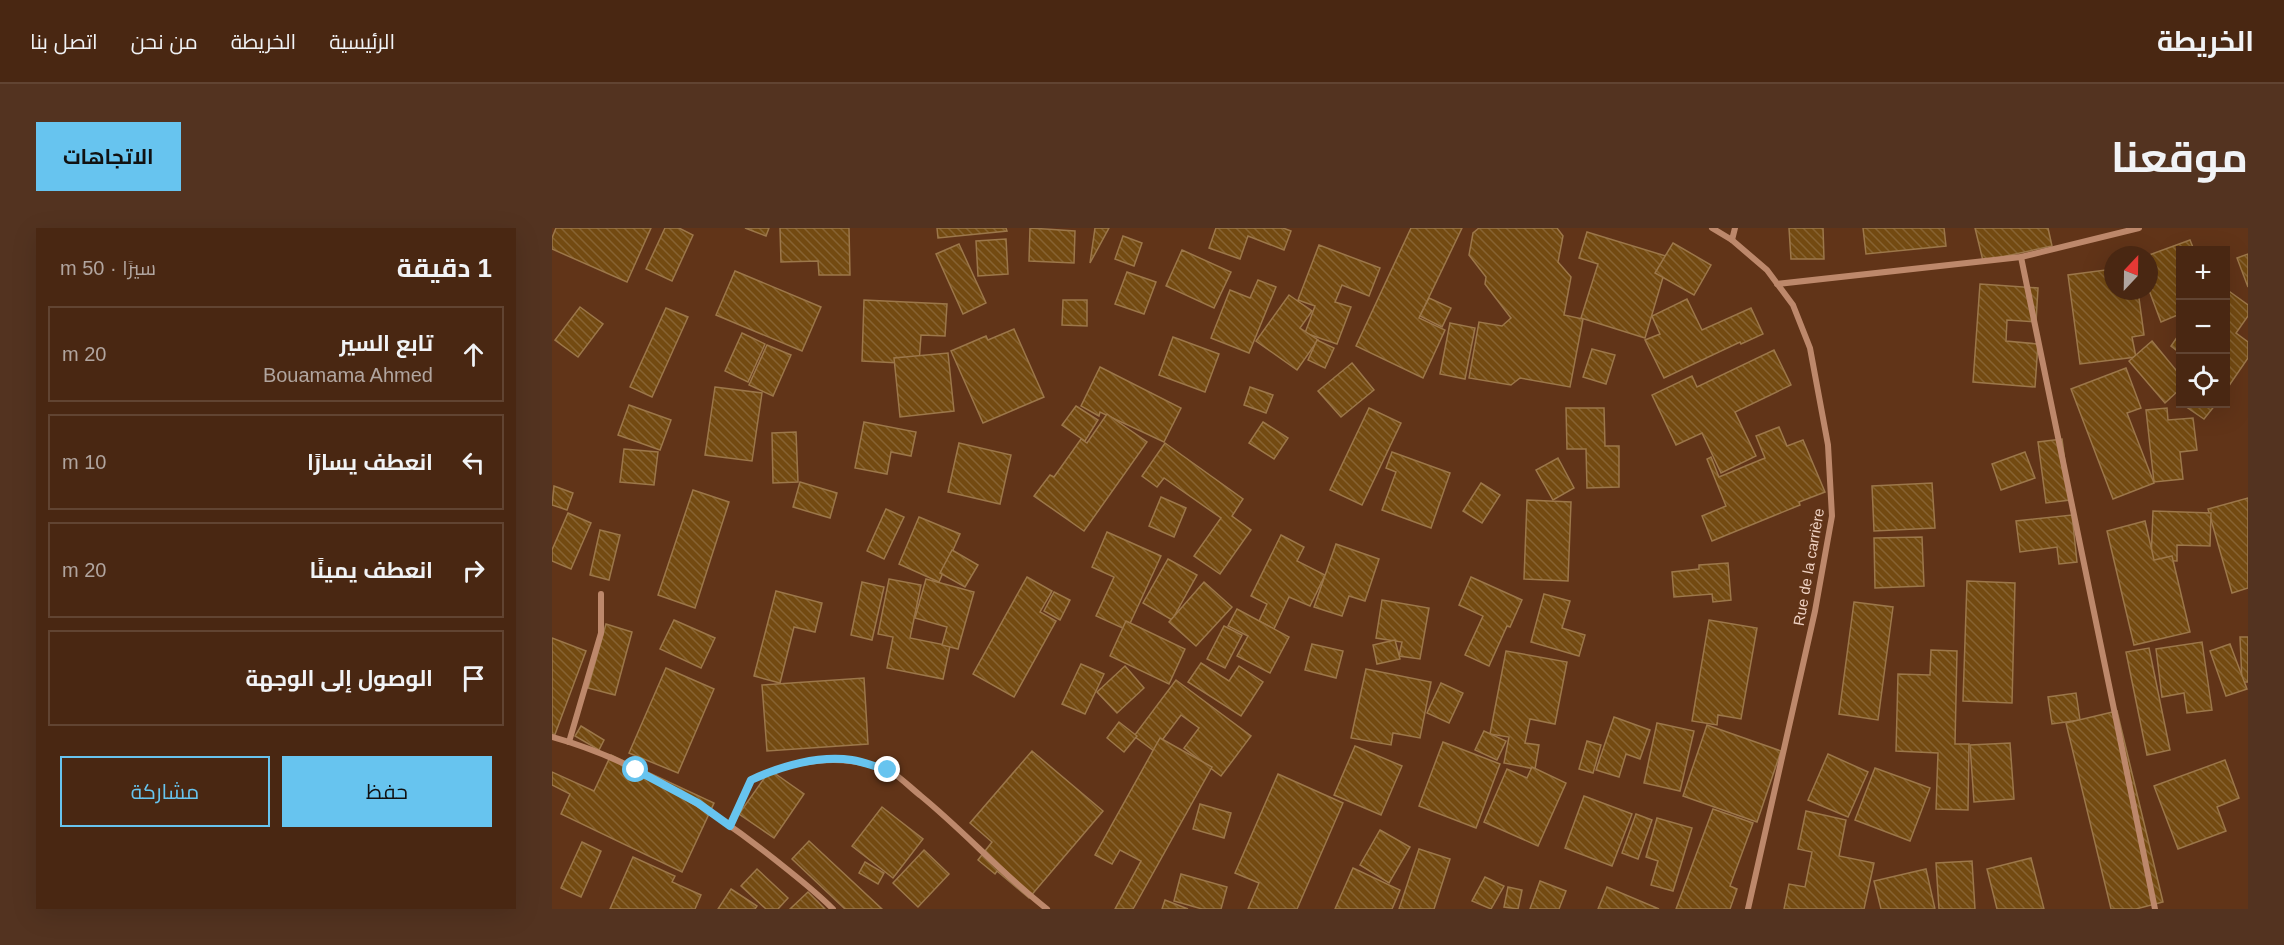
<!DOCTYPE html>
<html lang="ar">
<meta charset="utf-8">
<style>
:root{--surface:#492712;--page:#533320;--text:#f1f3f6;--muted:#b1a59f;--line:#614432;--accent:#67c4ef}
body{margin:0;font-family:Arial,Cairo,sans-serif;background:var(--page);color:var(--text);direction:rtl}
.controls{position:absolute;right:18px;top:18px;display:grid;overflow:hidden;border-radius:0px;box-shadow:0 6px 24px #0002}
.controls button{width:54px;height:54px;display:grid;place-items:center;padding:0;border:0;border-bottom:2px solid var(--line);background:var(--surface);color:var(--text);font:30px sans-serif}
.compass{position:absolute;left:1552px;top:18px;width:54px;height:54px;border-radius:50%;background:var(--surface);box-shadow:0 6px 24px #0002;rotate:22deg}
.stop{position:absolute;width:18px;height:18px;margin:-14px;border:4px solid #67c4ef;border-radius:50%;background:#fff}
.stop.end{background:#67c4ef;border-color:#fff;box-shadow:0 2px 6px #0008}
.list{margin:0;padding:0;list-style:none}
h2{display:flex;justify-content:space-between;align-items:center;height:78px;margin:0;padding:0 24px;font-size:26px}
h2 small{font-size:20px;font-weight:400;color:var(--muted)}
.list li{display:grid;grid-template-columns:39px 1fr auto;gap:18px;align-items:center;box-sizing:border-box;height:96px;margin:0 12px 12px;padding:0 12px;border:2px solid var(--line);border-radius:0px}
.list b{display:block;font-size:22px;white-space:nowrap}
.list p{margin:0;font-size:20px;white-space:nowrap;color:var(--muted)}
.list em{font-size:20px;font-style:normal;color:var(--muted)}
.actions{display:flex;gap:12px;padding:18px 24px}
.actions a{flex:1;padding:14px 0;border:2px solid var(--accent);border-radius:0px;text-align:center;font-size:21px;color:var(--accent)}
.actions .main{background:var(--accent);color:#111}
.icon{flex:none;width:33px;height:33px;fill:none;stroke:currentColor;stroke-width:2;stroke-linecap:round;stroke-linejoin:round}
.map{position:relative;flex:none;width:1696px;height:681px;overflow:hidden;direction:ltr;border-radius:0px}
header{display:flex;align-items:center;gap:36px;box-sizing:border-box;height:84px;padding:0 30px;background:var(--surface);border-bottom:2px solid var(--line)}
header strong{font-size:28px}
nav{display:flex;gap:33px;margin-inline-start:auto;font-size:21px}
.intro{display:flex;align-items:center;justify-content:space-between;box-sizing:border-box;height:144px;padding:0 36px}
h1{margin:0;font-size:42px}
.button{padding:15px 27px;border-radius:0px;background:var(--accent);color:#111;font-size:21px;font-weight:700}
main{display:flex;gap:36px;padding:0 36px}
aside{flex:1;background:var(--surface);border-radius:0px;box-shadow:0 6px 24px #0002}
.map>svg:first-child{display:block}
.building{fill:url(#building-back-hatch);stroke:#9c774a;stroke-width:1.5}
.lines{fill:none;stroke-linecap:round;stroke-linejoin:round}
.minor{stroke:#bd886b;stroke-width:6}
.route{stroke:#67c4ef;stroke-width:8}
.labels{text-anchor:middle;stroke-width:4.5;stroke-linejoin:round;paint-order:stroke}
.street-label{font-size:15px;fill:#efd2c3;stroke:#613418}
</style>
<header>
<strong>الخريطة</strong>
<nav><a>الرئيسية</a><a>الخريطة</a><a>من نحن</a><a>اتصل بنا</a></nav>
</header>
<div class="intro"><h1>موقعنا</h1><a class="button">الاتجاهات</a></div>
<main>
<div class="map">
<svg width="1696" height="681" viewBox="0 0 1696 681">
<defs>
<pattern id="building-back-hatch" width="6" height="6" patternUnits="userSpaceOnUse" patternTransform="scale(1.5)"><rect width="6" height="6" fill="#734a11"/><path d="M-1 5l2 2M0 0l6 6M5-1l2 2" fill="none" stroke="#876332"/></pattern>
</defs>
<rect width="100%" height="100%" fill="#613418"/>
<g class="building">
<polygon points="4,0 99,0 75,54 0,21 0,10"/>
<polygon points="113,0 127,0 141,7 120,53 94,41"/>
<polygon points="193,0 217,0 214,8"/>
<polygon points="228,0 297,0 298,47 267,47 266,33 229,34"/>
<polygon points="385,0 454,0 455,3 386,10"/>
<polygon points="478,0 523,3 522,35 477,33"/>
<polygon points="543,0 557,0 538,35"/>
<polygon points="664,0 731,0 739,3 732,22 696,8 688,31 657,20"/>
<polygon points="859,0 910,0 867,90 893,102 871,150 804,118"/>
<polygon points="927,0 1005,0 1011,8 1006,34 1019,49 1012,87 1031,91 1018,159 968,150 959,157 917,150 927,94 950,98 959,90 933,56 934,49 917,27 921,5"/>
<polygon points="1237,0 1271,0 1272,31 1239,31"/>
<polygon points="1311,0 1392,0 1394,18 1314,26"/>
<polygon points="1423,0 1496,0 1500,18 1431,33"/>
<polygon points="1035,4 1117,29 1093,110 1029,90 1046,36 1027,30"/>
<polygon points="571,8 590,15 582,38 563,31"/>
<polygon points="454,11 456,46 426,48 424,13"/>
<polygon points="1638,12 1642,22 1628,22 1628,86 1609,94 1597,62 1597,27"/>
<polygon points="1121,15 1159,37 1142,67 1103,45"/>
<polygon points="407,16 434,75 411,86 384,26"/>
<polygon points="767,17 828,40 817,68 790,57 783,74 799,79 785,116 753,105 763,78 746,72"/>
<polygon points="630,22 679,44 662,80 614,58"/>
<polygon points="1696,26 1696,59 1685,30"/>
<polygon points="1561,41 1561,63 1586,63 1592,107 1580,109 1584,129 1528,136 1516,47"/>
<polygon points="183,43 269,79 250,123 164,87"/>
<polygon points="575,44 604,54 592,86 563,76"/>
<polygon points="706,52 724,59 697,125 659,110 678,62 698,70"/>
<polygon points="1428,56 1486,60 1484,94 1455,92 1454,113 1486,116 1483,159 1421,154"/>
<polygon points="1674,61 1696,77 1696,88 1684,105 1696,114 1696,130 1674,162"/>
<polygon points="737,67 760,83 748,100 766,112 745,142 704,113"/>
<polygon points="877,70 899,80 890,99 868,88"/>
<polygon points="1135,71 1150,102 1199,80 1211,106 1189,116 1188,114 1112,150 1093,112 1108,106 1100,88"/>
<polygon points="312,72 395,76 393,108 369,107 367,136 310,133"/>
<polygon points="511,72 535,72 535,98 510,97"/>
<polygon points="28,79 51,96 26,129 3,112"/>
<polygon points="114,80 136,89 100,169 78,159"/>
<polygon points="898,95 923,100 913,151 888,146"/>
<polygon points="462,101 492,169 431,195 399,123 434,108 436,112"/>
<polygon points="190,105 213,116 196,154 173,143"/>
<polygon points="1628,105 1628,125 1619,118"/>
<polygon points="621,109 667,126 653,164 607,147"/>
<polygon points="765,112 782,120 773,140 756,132"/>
<polygon points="1600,113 1628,147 1628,161 1613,175 1577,133"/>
<polygon points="215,117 239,127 221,168 197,157"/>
<polygon points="1040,121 1063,127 1054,156 1031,149"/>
<polygon points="1222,122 1239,157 1183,184 1204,228 1169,245 1150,205 1124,217 1100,167 1140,148 1145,159"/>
<polygon points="396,125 402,183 348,189 342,130"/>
<polygon points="800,135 822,162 789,189 766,163"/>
<polygon points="548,139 629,180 612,214 548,184 547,188 529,178"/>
<polygon points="1574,140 1589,180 1575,185 1602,255 1561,271 1519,161"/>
<polygon points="163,159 210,165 200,233 153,227"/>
<polygon points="698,159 721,167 714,185 692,177"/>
<polygon points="1630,176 1664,176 1652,191"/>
<polygon points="77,177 119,192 108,222 66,207"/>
<polygon points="524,178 546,192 533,213 510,197"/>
<polygon points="817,180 849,195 810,277 778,262"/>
<polygon points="1014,180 1052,180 1053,218 1067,218 1067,259 1035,260 1034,221 1015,221"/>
<polygon points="1615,180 1616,192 1641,190 1645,222 1628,224 1631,251 1602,254 1594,182"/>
<polygon points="555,186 595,214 532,303 482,268 498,247 502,249 529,211 535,215"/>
<polygon points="312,194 364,204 359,228 339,224 335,246 303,240"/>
<polygon points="711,194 736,210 722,231 697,215"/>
<polygon points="1227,199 1235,218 1251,212 1273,264 1247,274 1248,277 1160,313 1150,288 1174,278 1155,231 1159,229 1167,249 1213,230 1204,208"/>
<polygon points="244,204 246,254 221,255 220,205"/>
<polygon points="1510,211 1518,272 1494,275 1486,214"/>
<polygon points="407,215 459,227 448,276 396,264"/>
<polygon points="613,215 691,271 680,288 699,302 668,346 642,328 669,290 612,250 605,259 590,248"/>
<polygon points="72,221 106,224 102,257 68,254"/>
<polygon points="840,224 898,245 879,300 830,282 844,244 834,240"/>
<polygon points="1473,224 1483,250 1449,262 1440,236"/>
<polygon points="1006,230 1022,260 1001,272 984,242"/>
<polygon points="248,254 285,265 278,290 241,279"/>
<polygon points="929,255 948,267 930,295 911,283"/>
<polygon points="1380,255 1383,300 1322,303 1320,258"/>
<polygon points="2,258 21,265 15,282 0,277"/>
<polygon points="141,262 177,274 143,380 106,367"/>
<polygon points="609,269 634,280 622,309 597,298"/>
<polygon points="1696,270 1696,360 1680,365 1656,281"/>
<polygon points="975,272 1019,274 1016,353 972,351"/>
<polygon points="334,281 352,289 332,331 315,323"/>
<polygon points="1601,283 1659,285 1658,318 1625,317 1625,333 1599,332"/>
<polygon points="16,285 39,295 19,341 0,333 0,322"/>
<polygon points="1520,287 1525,334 1507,336 1505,319 1468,324 1464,293"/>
<polygon points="367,289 408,306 387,354 347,336"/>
<polygon points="1593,293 1602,332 1620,328 1638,404 1582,417 1555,303"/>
<polygon points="48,302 68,307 57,352 38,347"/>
<polygon points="555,304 609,328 575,402 544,388 562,349 540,339"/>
<polygon points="729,307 752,319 745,333 773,347 758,378 737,369 722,401 707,393 715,376 699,368"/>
<polygon points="1370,309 1372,358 1323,360 1322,310"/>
<polygon points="784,316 827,331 813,373 797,368 790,388 762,379"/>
<polygon points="400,322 426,337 413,359 388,345"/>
<polygon points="616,331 645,347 620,392 591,375"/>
<polygon points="1176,335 1179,372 1161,374 1160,366 1122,369 1120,344 1147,341 1147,337"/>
<polygon points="475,349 500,363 488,384 504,393 462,469 421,446"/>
<polygon points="919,349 970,372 958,399 955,398 937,438 913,427 931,388 907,377"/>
<polygon points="337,351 369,357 358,410 398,418 391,451 335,440 341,409 326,406"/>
<polygon points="374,351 422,364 406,421 390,417 395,399 363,390"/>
<polygon points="1415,353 1463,355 1460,475 1411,473"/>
<polygon points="310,354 332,359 320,412 299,407"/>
<polygon points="652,354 680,379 644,418 617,394"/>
<polygon points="224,363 270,375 263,404 242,399 228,455 202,448"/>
<polygon points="502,364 518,372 508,392 492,383"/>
<polygon points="992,366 1018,373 1010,400 1033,407 1027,428 979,414"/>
<polygon points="830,372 877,380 868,431 847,428 850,414 824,410"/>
<polygon points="1302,374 1341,379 1326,492 1287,486"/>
<polygon points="685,381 737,409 718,445 685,428 696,408 676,398"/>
<polygon points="122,392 163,410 149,440 108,421"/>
<polygon points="1157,392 1205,400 1189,491 1166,487 1165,497 1140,493"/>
<polygon points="574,393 633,421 617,456 558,428"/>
<polygon points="54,396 80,404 63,467 36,460"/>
<polygon points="672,398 690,407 673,440 655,431"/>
<polygon points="1688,409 1696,409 1696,454 1690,454"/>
<polygon points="0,410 34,423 2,509 0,508"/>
<polygon points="843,412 848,431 825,436 821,417"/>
<polygon points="1650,414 1660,482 1635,485 1632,465 1610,469 1604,421"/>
<polygon points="760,416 791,423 784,450 753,442"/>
<polygon points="1678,416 1695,461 1674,468 1658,423"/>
<polygon points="1597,420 1618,522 1595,527 1574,424"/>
<polygon points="1379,422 1405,423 1403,516 1417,516 1416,582 1384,581 1386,525 1344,523 1346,446 1378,447"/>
<polygon points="954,423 1015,434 1003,496 978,491 973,515 987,517 983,541 952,535 957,509 938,506"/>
<polygon points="649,435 677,453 687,438 711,454 689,488 636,454"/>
<polygon points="529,436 552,446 533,486 510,476"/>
<polygon points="573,438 592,460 565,485 545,464"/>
<polygon points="114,440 162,461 126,545 77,525"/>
<polygon points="814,441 879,454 868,510 841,505 839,517 799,510"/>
<polygon points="312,450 316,516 215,523 210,457"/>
<polygon points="624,452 699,508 669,548 632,520 647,500 629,487 602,523 582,508"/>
<polygon points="889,455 911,465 897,495 875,485"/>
<polygon points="1524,465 1528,492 1500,496 1496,469"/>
<polygon points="1565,483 1611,674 1584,681 1559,681 1514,495"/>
<polygon points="1062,489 1098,502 1088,531 1074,526 1067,549 1044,542"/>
<polygon points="567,494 585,508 572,524 555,510"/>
<polygon points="1105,495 1142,503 1128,563 1092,555"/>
<polygon points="1155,497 1229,523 1205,594 1131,568"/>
<polygon points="29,498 52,512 47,522 23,508"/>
<polygon points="932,503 954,513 945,532 923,522"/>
<polygon points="608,510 660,539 581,681 563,681 589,633 568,622 560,636 543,627"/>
<polygon points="1035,513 1049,517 1041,545 1027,541"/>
<polygon points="891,514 948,536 924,600 867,578"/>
<polygon points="1458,515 1462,571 1422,574 1418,517"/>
<polygon points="803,518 850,538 829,587 782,567"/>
<polygon points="480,523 551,583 477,670 445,643 443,646 426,632 440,614 418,595"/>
<polygon points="1276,526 1316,544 1296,589 1256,572"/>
<polygon points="59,527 162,575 130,644 9,586 18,566 0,557 0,544 42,563"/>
<polygon points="1673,532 1687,570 1665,579 1674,603 1626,621 1602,558"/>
<polygon points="980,539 1014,555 986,618 932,594 955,541 975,550"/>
<polygon points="1323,540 1378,560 1358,613 1303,592"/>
<polygon points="218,542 252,566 222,610 187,586"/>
<polygon points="726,546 791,575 745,681 696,681 707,655 683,645"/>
<polygon points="1032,568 1080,586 1060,638 1013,620"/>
<polygon points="648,576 679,585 672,610 641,601"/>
<polygon points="330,579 371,611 341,650 300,618"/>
<polygon points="1161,581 1201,595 1178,658 1185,661 1178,681 1124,681"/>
<polygon points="1254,583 1294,592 1287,628 1322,635 1312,681 1232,681 1237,656 1253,659 1260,624 1246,621"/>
<polygon points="1084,586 1100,592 1086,631 1070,625"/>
<polygon points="1105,590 1140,600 1121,663 1099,657 1106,633 1094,629"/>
<polygon points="828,602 858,619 837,655 808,637"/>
<polygon points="257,613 330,681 293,681 240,631"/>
<polygon points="30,614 49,623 29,669 9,660"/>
<polygon points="867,621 898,631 882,681 847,681"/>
<polygon points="372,622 397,646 366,679 341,655"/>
<polygon points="81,629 123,648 120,654 149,667 143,681 58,681"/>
<polygon points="1479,630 1492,681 1445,681 1435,641"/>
<polygon points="1420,633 1423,681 1387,681 1384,635"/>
<polygon points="313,634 332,645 326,656 307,645"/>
<polygon points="801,640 848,662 840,681 783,681"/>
<polygon points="205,641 236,670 226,681 214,681 189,658"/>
<polygon points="1374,641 1383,681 1329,681 1322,653"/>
<polygon points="629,646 675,659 669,681 650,681 622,673"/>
<polygon points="933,649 952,658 939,681 920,673"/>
<polygon points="988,653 1014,663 1007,681 978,681"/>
<polygon points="956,659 970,662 966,681 952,679"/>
<polygon points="1055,659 1107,681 1046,681"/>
<polygon points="179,661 205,678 203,681 166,681"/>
<polygon points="256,664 273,681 238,681"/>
<polygon points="613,672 636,681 610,681"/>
</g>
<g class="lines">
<g class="minor">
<polyline points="1160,0 1180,12 1215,42 1241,77 1258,120 1276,217 1280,288 1263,383 1196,681"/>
<polyline points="1180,12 1183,0"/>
<polyline points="1469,29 1603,681"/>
<polyline points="1225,56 1469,29 1587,0"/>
<path d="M 0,509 C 87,533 166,585 236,642 C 251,654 267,667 281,681"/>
<polyline points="17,514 49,405 49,366"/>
<path d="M 178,598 L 199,552 C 238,534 278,526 319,537 C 325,539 332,540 337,542 C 348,549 359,560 369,568 C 413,604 450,646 495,681"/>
</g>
</g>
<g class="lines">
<path class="route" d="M 84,542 L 146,575 L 178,598 L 199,552 C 229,538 267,527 300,532 C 312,534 324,539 336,542"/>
</g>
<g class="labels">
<g class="street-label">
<text transform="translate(1257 339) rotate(-80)" y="5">Rue de la carrière</text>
</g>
</g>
</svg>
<div class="controls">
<button>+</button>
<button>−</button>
<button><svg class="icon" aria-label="locate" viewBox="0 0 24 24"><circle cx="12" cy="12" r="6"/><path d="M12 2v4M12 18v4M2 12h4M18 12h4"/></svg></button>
</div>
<svg class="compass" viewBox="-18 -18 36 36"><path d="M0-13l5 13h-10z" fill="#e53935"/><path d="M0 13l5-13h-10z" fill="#b1a59f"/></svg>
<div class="stop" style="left:84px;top:542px"></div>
<div class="stop end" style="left:336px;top:542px"></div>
</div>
<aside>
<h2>1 دقيقة<small>سيرًا · 50 m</small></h2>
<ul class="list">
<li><svg class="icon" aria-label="ahead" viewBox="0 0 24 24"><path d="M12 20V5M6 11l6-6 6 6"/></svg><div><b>تابع السير</b><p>Bouamama Ahmed</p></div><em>20 m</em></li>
<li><svg class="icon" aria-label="left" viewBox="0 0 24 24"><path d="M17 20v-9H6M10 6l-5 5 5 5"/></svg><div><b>انعطف يسارًا</b></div><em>10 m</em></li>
<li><svg class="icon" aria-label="right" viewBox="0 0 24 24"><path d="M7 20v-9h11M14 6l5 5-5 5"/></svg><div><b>انعطف يمينًا</b></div><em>20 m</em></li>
<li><svg class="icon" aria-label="arrive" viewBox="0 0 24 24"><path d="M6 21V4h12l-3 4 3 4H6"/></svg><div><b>الوصول إلى الوجهة</b></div></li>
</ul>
<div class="actions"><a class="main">حفظ</a><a>مشاركة</a></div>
</aside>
</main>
